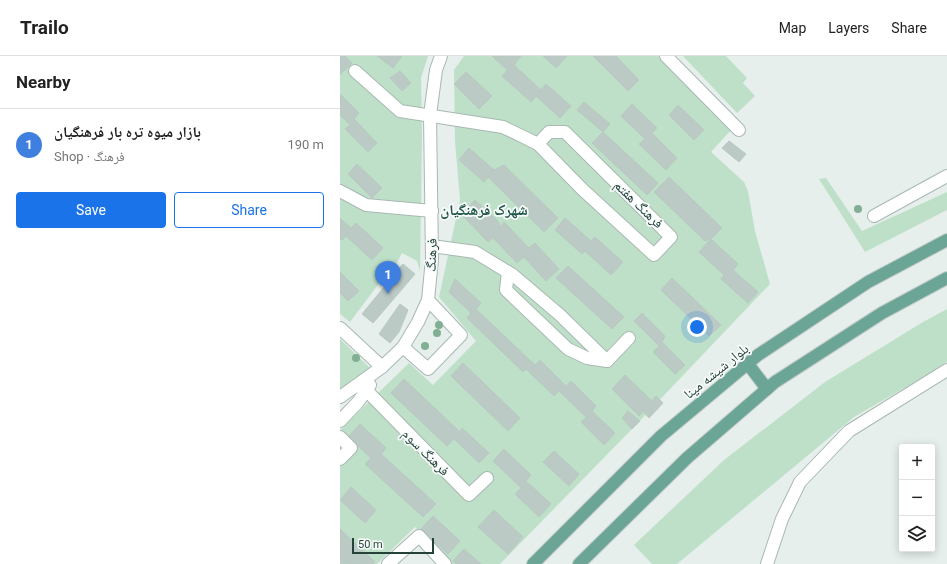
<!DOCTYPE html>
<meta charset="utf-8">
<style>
:root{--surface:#fff;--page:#f2f2f2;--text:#222;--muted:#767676;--line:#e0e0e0;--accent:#1a73e8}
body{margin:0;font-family:Roboto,"Noto Naskh Arabic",sans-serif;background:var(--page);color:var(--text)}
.controls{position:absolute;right:12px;bottom:12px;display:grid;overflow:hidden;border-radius:4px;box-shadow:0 2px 10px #0003}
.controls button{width:36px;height:36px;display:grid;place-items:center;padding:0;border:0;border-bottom:1px solid var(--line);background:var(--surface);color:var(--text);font:20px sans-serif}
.scale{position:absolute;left:12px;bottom:10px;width:82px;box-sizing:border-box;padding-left:4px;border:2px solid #24423a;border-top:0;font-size:11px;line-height:14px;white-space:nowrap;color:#24423a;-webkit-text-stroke:3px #f7fbf9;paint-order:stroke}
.you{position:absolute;left:357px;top:271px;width:14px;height:14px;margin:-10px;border:3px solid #fff;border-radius:50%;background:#1a73e8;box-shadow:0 0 0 6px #1a73e833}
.badge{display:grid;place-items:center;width:26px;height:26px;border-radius:50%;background:var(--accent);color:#fff;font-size:13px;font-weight:700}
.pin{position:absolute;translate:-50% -33px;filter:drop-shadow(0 1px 2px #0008)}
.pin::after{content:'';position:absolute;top:21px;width:14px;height:12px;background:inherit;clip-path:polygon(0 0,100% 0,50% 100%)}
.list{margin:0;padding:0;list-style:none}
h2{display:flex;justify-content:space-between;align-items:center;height:52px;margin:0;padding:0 16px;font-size:17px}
h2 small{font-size:13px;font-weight:400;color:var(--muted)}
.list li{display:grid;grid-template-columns:26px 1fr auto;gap:12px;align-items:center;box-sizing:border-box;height:72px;padding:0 16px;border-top:1px solid var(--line)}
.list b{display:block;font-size:15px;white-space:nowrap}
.list p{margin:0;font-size:13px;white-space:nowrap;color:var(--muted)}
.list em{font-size:13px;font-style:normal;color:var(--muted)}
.actions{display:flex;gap:8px;padding:12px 16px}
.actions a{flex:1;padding:9px 0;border:1px solid var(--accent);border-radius:4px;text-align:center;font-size:14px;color:var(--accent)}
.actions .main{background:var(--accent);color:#fff}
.icon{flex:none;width:22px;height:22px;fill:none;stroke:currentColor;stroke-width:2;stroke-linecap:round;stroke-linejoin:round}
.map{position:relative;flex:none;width:607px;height:508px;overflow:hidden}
header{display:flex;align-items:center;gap:24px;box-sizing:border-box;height:56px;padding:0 20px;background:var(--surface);border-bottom:1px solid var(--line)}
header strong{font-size:19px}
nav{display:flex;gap:22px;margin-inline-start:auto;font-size:14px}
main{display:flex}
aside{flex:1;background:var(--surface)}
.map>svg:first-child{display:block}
.green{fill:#bfe0c8}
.building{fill:#bbcac4;stroke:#b8c9c2}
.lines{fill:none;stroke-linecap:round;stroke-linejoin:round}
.minor-casing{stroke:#a8b8b2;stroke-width:14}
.major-casing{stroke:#c2cac8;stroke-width:14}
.minor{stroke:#fff;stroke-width:12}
.major{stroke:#6aa596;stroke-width:12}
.tree{fill:#80af93}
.labels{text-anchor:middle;stroke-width:3.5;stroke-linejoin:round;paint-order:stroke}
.street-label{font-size:14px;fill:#24423a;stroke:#f7fbf9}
.neighbourhood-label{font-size:15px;font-weight:bold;fill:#1f5548;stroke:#f7fbf9}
</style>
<header>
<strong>Trailo</strong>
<nav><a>Map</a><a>Layers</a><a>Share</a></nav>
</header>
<main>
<aside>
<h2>Nearby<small></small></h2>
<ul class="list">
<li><span class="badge" style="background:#3f7fe0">1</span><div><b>بازار میوه تره بار فرهنگیان</b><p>Shop · فرهنگ</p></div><em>190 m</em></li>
</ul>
<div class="actions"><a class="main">Save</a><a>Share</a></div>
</aside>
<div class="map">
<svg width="607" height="508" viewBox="0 0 607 508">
<rect width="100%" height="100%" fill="#e6efeb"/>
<g class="green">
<polygon points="0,0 88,0 81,22 82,80 80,215 77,205 62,197 53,214 43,222 10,266 0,258"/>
<polygon points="124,0 318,0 391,74 371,96 404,126 408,135 415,175 430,228 292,373 160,508 109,508 75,471 37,508 0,508 0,374 69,307 93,329 136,285 99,241 120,144 115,85 114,14"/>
<polygon points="343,0 386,0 407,22 403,27 415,40 397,57"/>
<polygon points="486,122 522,175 607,136 607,154 525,196 479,123"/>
<polygon points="607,253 607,306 573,327 514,361 337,508 312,508 294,489 384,404 485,326 583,266"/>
<polygon points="0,283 32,314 0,335"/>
</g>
<g class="building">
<polygon points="0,0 5,0 12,7 0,19"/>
<polygon points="37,0 62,0 53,12"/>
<polygon points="152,0 181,0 174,9 201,34 206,28 231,50 220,62 196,40 191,46 162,20 167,14"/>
<polygon points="203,0 227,0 216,12"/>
<polygon points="253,0 276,0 299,24 288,35"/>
<polygon points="60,15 71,27 62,35 50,22"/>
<polygon points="126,16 152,40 139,53 114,28"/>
<polygon points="0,38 19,57 14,63 37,87 28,96 5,73 10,69 0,59"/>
<polygon points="244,46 270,68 263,76 237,54"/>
<polygon points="292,48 317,72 312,77 337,102 326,114 299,88 305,83 281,60"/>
<polygon points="338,49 364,74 354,84 329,59"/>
<polygon points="263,76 318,127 307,139 252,87"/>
<polygon points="389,85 406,98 399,106 382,92"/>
<polygon points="129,92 154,114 144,126 119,104"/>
<polygon points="17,108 42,132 32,142 8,118"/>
<polygon points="164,109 218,162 204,176 148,121 154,114"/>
<polygon points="329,121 382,172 371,183 365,185 314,136"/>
<polygon points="135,144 158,165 161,171 164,166 189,192 195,187 219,213 206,225 184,201 177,207 153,182 148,186 121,158"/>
<polygon points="0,162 11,172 16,167 43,192 32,204 6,180 2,184 0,183"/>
<polygon points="225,162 251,185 255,181 283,206 271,219 245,195 242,198 215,174"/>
<polygon points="371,183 398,208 393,214 418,236 408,247 381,223 384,219 359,196"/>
<polygon points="63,208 75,218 33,267 22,258"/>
<polygon points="228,210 284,261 272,273 216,222"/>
<polygon points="0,216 19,235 8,245 0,237"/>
<polygon points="332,222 381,269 369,280 321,234"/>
<polygon points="115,223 141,247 136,253 195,309 200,304 226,330 231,325 256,350 252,355 275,377 264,389 241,366 246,361 219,335 214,340 186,313 183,316 127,262 131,257 109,236"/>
<polygon points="60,248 68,254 59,276 50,287 39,278"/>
<polygon points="302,257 325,280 322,286 345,309 335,318 313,296 319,290 294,265"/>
<polygon points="123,307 180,362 168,375 111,320"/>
<polygon points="285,319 312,345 299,360 272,333"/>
<polygon points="64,323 120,376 122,372 149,397 139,407 114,383 107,390 51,337"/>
<polygon points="316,340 323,347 309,362 303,355"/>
<polygon points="288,355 300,365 292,373 282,362"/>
<polygon points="20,368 46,392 41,398 96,448 83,461 25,408 31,402 8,381"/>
<polygon points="164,393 191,419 186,425 211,448 199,461 175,438 181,432 153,405"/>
<polygon points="214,395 239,418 229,430 203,406"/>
<polygon points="11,431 36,454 25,467 0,444"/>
<polygon points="154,454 183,481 168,498 138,471"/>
<polygon points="93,460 120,485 108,498 81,473"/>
<polygon points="0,473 35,506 33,508 0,507"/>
<polygon points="124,493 141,508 117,508 113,505"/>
</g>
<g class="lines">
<defs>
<g id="minor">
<polyline points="326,0 399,74"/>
<polyline points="15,15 60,55 163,71 198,88 242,133 314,199 331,181 225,76 209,76 198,88"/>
<polyline points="0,135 26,149 92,155"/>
<polyline points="534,160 607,120"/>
<polyline points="92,190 135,196 173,219 220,259 267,305"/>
<polyline points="168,216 166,234 228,293 247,302 267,305 289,282"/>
<polyline points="0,272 42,311"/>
<polyline points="63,291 88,313 121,279 88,244"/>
<polyline points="26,334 129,439 147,422"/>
<polyline points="0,341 42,311 63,291 78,266 88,244 92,203 90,59 96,14 101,0"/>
<polyline points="0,365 18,346 30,329"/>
<polyline points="0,381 11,392 0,403"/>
<polyline points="48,508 79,480 105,508"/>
<polyline points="427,508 442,463 460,426 509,375 607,314"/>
</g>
<g id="major">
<polyline points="408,308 427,333"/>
<polyline points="193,508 321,380 418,299 528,226 607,184"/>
<polyline points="239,508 347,402 435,326 542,257 607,222"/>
</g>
</defs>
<use href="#minor" class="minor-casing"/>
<use href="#major" class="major-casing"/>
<use href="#minor" class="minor"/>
<use href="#major" class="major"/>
</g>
<g class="tree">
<circle cx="518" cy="153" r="4"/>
<circle cx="99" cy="269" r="4"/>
<circle cx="97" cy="277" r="4"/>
<circle cx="85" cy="290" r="4"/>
<circle cx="16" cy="302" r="4"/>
</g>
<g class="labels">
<g class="street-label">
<text transform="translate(299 148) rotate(44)" y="5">فرهنگ هفتم</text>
<text transform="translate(91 199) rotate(-88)" y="5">فرهنگ</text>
<text transform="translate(376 315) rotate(-39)" y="5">بلوار شیشه مینا</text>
<text transform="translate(86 396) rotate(45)" y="5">فرهنگ سوم</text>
</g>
<g class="neighbourhood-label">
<text x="144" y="159">شهرک فرهنگیان</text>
</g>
</g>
</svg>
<div class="controls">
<button>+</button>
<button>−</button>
<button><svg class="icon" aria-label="layers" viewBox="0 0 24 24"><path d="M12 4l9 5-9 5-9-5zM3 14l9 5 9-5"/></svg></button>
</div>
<div class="scale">50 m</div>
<div class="you"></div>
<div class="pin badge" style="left:48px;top:238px;background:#3f7fe0">1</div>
</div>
</main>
